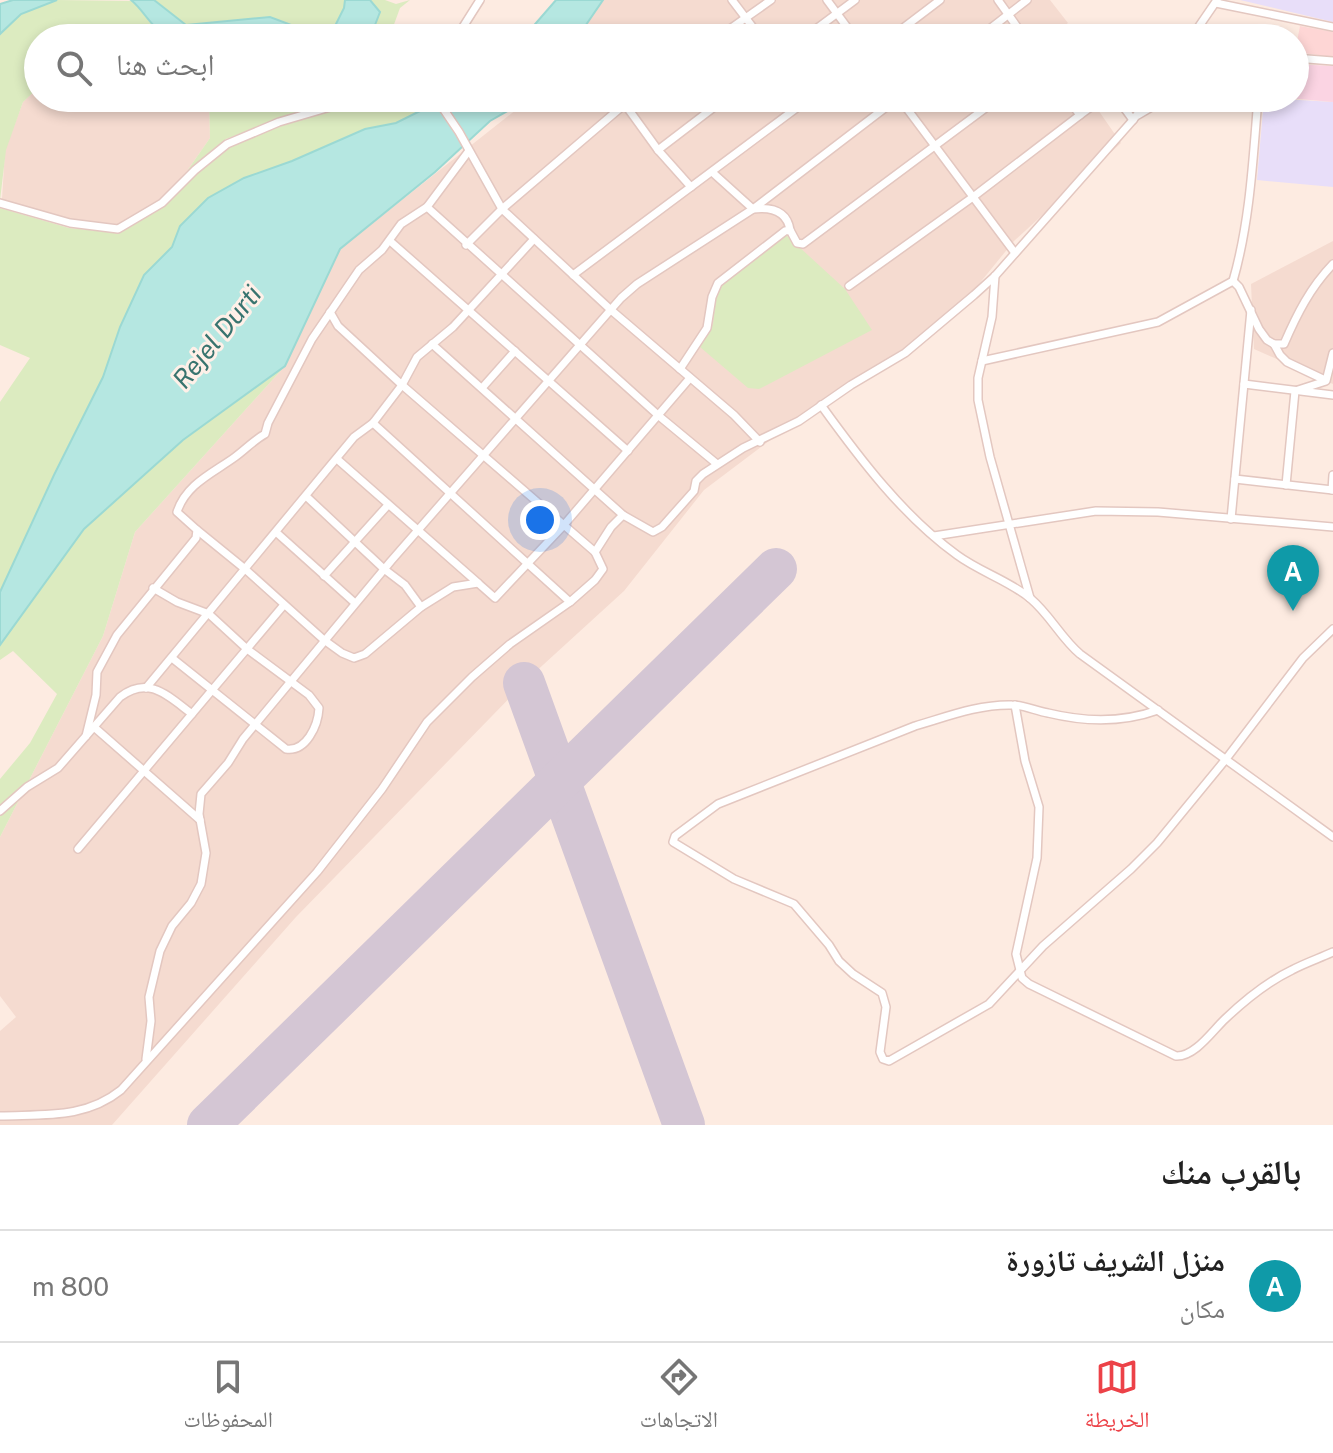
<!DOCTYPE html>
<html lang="ar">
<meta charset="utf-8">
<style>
:root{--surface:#fff;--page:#f2f2f2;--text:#222;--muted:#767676;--line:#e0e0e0;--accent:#ec4248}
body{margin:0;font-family:"Public Sans","Noto Naskh Arabic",sans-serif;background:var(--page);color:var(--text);direction:rtl}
.you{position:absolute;left:540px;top:520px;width:28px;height:28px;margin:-20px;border:6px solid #fff;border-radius:50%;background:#1a73e8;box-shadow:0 0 0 12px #1a73e833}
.badge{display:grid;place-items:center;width:52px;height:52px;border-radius:50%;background:var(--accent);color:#fff;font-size:26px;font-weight:700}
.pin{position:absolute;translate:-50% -66px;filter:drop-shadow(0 2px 4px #0008)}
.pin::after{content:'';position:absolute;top:42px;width:28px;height:24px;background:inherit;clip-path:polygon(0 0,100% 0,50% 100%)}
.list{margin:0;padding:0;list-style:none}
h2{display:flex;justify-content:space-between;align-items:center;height:104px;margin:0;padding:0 32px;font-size:34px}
h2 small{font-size:26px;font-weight:400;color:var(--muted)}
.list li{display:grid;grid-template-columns:52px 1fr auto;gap:24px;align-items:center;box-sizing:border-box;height:112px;padding:0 32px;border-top:2px solid var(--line)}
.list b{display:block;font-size:30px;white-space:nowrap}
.list p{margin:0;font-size:26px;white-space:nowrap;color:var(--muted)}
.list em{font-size:26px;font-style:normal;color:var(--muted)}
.icon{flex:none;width:44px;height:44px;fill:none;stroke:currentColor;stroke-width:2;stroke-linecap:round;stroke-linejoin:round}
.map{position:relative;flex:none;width:1333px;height:1125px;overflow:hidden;direction:ltr}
.search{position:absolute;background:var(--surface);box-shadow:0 4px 12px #0003;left:24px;right:24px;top:24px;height:88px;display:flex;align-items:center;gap:20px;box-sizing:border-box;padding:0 28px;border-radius:44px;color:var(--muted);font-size:30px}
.sheet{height:216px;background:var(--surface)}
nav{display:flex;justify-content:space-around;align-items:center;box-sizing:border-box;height:112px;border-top:2px solid var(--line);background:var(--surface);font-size:22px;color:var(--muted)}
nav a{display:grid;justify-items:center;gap:4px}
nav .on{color:var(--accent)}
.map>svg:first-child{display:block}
.residential{fill:#f5dbd0}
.commercial{fill:#fed6d5}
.education{fill:#e8def9}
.medical{fill:#fbd4e3}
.green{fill:#dcebc0}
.water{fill:#b5e7e1;stroke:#9bd9d3;stroke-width:2}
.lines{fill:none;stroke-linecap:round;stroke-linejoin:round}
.runway{stroke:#d4c6d4;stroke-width:42}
.minor-casing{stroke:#e3c7c0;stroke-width:10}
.minor{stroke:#fff;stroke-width:7}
.labels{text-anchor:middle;stroke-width:6;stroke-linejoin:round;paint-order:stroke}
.water-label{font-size:26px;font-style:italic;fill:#38746f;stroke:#fff0e8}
</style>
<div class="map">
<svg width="1333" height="1125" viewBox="0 0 1333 1125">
<rect width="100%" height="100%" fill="#fdebe1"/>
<g class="residential">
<polygon points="603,0 1050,0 1068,23 1049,38 577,38"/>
<polygon points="38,88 38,98 209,98 210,138 187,171 161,200 118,225 69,219 2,199 5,150 23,102"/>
<polygon points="531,98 1098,98 1094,104 1121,143 1014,241 952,317 826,398 704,490 624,591 532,675 296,917 112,1125 0,1125 0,1031 16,1017 0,996 0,837 103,636 135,532 285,366 340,249"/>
<polygon points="1333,241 1333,384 1254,349 1251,284"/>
</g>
<polygon class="commercial" points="1300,26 1333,32 1333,57 1295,52"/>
<g class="education">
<polygon points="1240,0 1333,0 1333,22"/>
<polygon points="1264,98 1333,102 1333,187 1257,180"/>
</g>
<polygon class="medical" points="1295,64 1333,66 1333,102 1288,98 1295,98"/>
<g class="green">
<path d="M 57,0 L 134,1 C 144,15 155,32 172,38 L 38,38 L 38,88 L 23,102 L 6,150 L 0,200 L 0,34 L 20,14 Z"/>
<polygon points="154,0 345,0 344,8 333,30 307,31 270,17 186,25"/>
<polygon points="370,0 385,0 396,4 410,0 400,8 389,38 366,38 373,30 380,12"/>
<polygon points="209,98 337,98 226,139 187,171 210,138"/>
<polygon points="376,98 434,98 436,103 396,123 365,129 292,161 244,178 181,226 172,247 144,275 120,327 103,377 0,591 0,402 30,358 0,345 0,208 69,228 119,233 165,205 197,172 229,146 280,124 353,101"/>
<polygon points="785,234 845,289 872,330 767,385 759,389 748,388 700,347 713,324 717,288"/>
<polygon points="285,366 135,532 103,636 0,837 0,779 30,743 57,694 13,651 0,660 0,645 84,529 183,440"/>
</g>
<g class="water">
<polygon points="13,0 57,0 21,14 0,34 0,4"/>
<path d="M 131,0 L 154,0 L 186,25 L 270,17 L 307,31 L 333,30 L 344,8 L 345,0 L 370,0 L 380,12 L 373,30 L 366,38 L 172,38 C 152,31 145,11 131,0 Z"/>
<polygon points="556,0 603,0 577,38 523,38"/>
<polygon points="530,98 490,121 435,172 340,249 285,366 183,440 84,529 0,645 0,592 54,475 103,377 120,327 144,275 172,247 180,226 208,198 244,178 292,161 365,129 396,123 444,99"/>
</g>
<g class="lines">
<g class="runway">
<polyline points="524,683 684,1125"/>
<polyline points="208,1125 776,569"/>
</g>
<defs>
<g id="minor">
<polyline points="732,0 761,38"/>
<polyline points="827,0 855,38"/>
<polyline points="998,0 1025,38"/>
<polyline points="1216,3 1333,27"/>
<polyline points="456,38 480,0"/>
<polyline points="717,38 771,0"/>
<polyline points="804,38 855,0"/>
<polyline points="890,38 940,0"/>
<polyline points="978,38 1027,0"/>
<polyline points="1191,38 1217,0"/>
<polyline points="1295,58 1333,61"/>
<polyline points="436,98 459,132 502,209 611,310 734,415 760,442"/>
<polyline points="899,98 1015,253"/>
<polyline points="1067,98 1080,115 1103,98"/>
<polyline points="1117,98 1133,120"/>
<polyline points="624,103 658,150 691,187"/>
<polyline points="1138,115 1167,98"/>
<polyline points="658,150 726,98"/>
<path d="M 712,172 L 753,209 C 770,207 787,210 790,230"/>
<polyline points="0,203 70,223 118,229 162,203 195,170 227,144 279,122 361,98"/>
<polyline points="427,207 659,416 717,464"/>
<polyline points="390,241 628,451"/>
<polyline points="466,245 502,209 632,98"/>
<polyline points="573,275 810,98"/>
<polyline points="995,276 992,317 978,378 978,400 990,457 1030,598"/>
<path d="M 1233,281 C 1250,222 1253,159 1258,98"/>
<polyline points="1233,281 1239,287 1259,329 1267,340 1274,344 1280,355 1287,362 1325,380"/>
<polyline points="849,286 973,197 1080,115"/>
<polyline points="330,312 338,326 402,385 595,552"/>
<polyline points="432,344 623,515"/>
<path d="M 1274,344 L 1284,344 C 1297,314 1310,288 1333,264"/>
<polyline points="982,361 1158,322 1233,281"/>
<polyline points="680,369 707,328 712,297 718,283 785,231 790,230 797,243 803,244 999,98"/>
<polyline points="1244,384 1333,395"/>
<polyline points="482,388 515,351"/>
<path d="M 821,405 C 860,459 903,516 957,555 C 980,572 1010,581 1031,599 C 1050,615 1061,638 1080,654 L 1333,837"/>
<polyline points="373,423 570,602"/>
<polyline points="337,459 478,583"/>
<polyline points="1235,479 1333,490"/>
<polyline points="1286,485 1295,391 1326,381 1333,353"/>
<polyline points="1332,490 1333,475"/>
<polyline points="307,497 384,569 405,585 421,607"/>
<polyline points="1231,519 1251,310"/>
<polyline points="197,530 245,569 324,640 342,653 354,658 365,654 421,607 453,587 478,583 495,598 563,526 690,378"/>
<polyline points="277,533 355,603"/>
<polyline points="934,536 1096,511 1158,512 1333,527"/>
<polyline points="324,576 388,505"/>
<path d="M 153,588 L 177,602 L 209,614 L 247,649 L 309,695 L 319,708 C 318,726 306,752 286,749 L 172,658"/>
<polyline points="146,688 354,437 373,423 402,385 417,357 453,327 534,239"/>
<path d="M 1015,705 L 1025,761 L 1039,807 L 1037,858 L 1016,954 L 1022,978 L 1029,984 L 1176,1056 C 1195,1057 1213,1030 1225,1019 C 1245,1000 1267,982 1292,970 C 1305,963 1320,958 1333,952"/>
<path d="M 1158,710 C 1122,723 1085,722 1048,713 C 1036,711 1024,705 1012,705 C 979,704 946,717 915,726 L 718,804 L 675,836 L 673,842 L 734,879 L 794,904 L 829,945 L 839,961 L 853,974 L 882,993 L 886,1007 L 880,1052 L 883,1059 L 889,1061 L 989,1004 L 1043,946 L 1131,869 L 1157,843 L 1226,759 L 1303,658 L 1333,629"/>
<polyline points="94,727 200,820"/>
<path d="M 86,736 L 96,695 L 97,672 L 117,635 L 196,538 L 197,530 L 177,512 C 186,484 213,473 235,457 C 246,449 254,440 265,434 L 268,423 L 312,339 L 359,270 L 382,250 L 401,224 L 427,207 L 468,152"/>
<path d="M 0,811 L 27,787 L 58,768 L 120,697 C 149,675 168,696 192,714"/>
<polyline points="78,849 283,606"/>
<polyline points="146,1059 151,1021 149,997 160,951 172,926 191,903 201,884 206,853 199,814 201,794 228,763 243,739 391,561 621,298 637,284 753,209 898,98"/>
<path d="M 0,1116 C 44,1114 85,1119 121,1090 L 317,872 L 382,789 L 427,722 L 472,677 L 510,644 L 570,602 L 595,580 L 603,569 L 595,552 L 611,527 L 623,515 L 653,532 L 662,527 L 694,491 L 696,481 L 703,474 L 743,448 L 799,421 L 851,385 L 905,353 L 974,295 L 995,276 L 1133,120 L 1149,98"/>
</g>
</defs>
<use href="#minor" class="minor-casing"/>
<use href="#minor" class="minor"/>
</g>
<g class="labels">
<g class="water-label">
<text transform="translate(217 337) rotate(-51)" y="9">Rejel Durti</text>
</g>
</g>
</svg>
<div class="you"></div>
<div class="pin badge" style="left:1293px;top:611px;background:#0f9aa8">A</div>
<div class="search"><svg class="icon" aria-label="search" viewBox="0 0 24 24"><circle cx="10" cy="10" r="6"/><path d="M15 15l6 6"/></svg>ابحث هنا</div>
</div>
<section class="sheet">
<h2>بالقرب منك<small></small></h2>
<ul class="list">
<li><span class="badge" style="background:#0f9aa8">A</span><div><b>منزل الشريف تازورة</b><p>مكان</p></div><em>800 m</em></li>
</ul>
</section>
<nav>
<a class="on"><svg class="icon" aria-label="map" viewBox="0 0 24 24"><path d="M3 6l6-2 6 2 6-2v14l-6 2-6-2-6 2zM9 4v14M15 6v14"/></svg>الخريطة</a>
<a><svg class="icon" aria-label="directions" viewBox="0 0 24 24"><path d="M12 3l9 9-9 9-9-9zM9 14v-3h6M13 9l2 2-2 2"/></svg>الاتجاهات</a>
<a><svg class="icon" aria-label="saved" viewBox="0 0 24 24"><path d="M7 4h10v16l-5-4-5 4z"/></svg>المحفوظات</a>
</nav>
